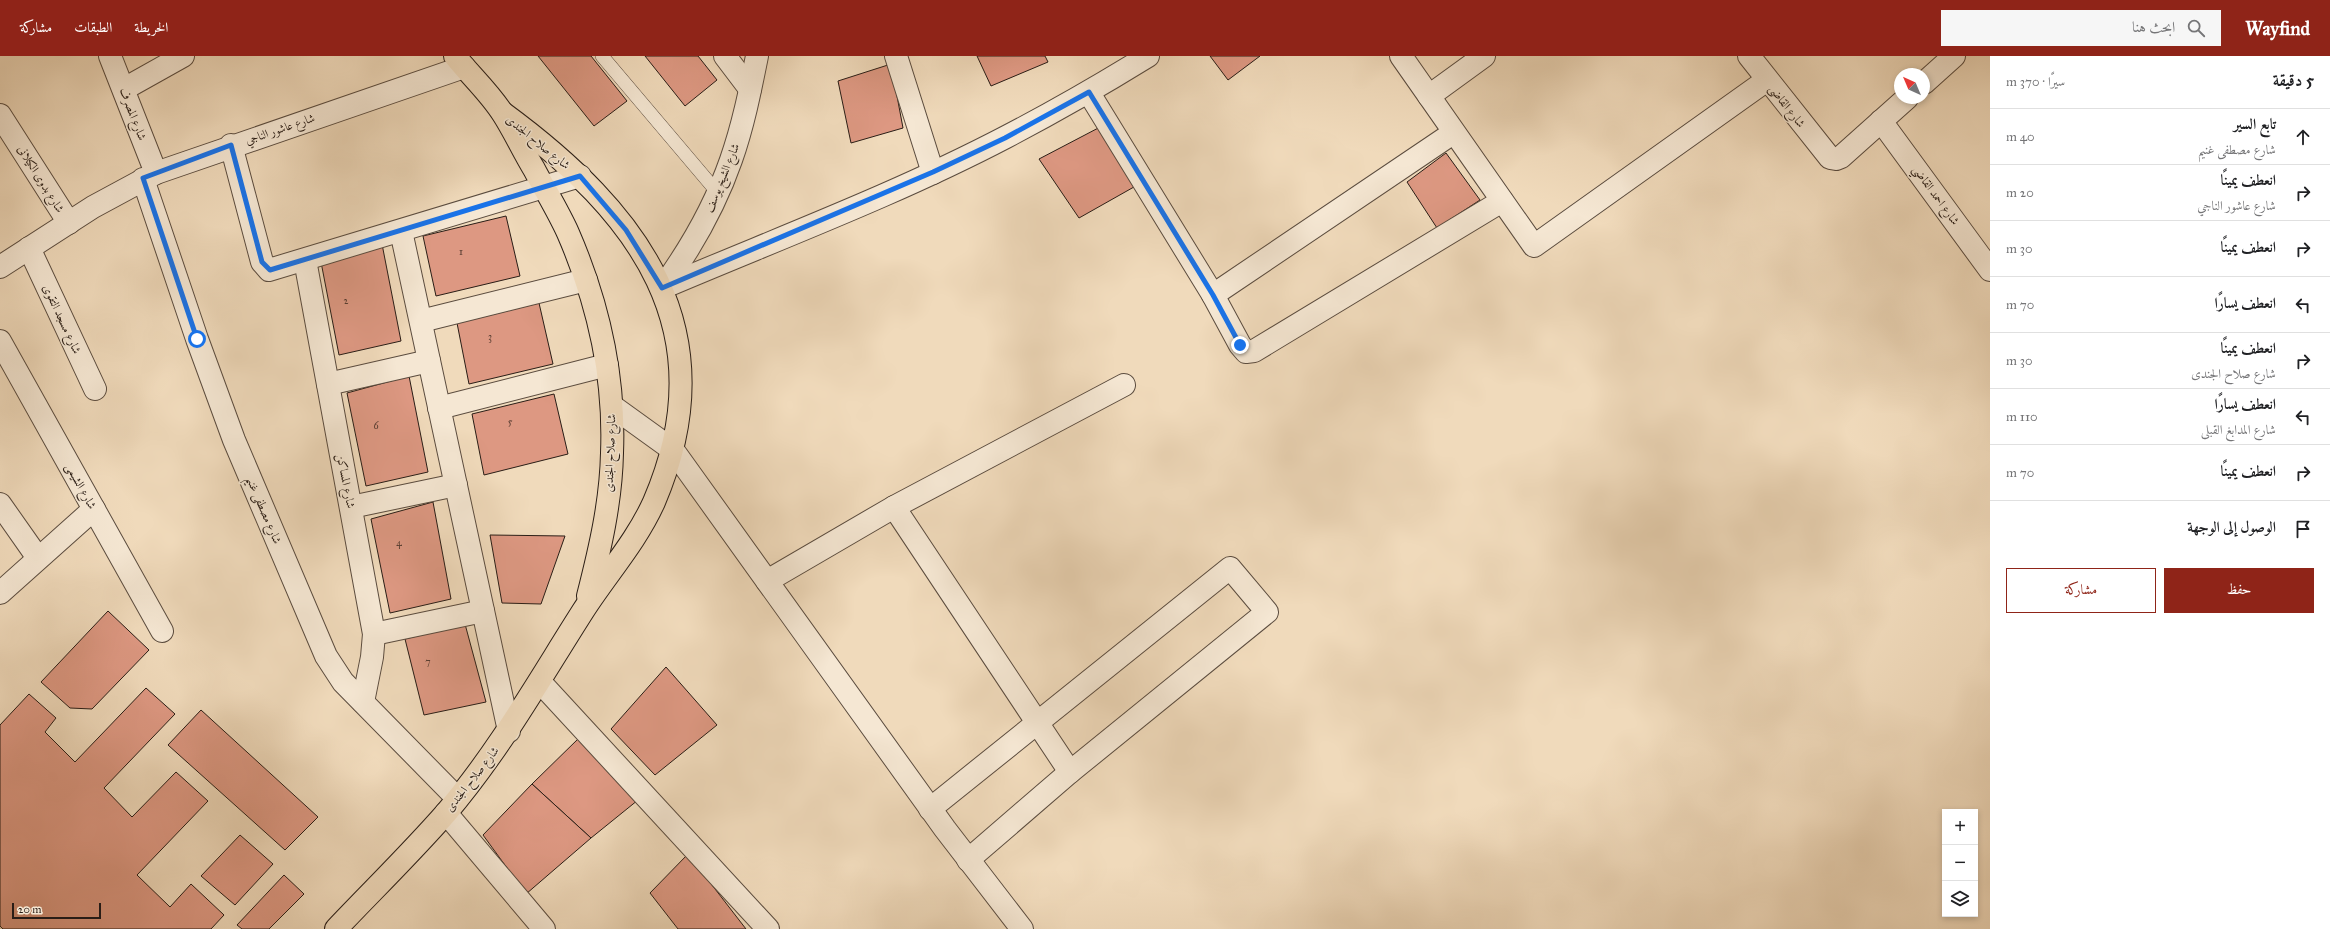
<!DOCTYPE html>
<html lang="ar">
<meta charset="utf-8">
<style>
:root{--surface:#fff;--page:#f6f6f6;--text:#202124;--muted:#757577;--line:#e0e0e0;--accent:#8f2418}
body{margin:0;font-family:"IM FELL Great Primer",Amiri,serif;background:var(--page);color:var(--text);direction:rtl}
.controls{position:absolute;right:12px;bottom:12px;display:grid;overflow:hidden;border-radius:0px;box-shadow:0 2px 6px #0003}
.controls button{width:36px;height:36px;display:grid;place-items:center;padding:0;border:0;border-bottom:1px solid var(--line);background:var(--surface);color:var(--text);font:20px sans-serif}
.compass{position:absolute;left:1894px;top:12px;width:36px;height:36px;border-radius:50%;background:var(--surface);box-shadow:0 2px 6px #0003;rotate:316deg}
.scale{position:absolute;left:12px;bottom:10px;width:89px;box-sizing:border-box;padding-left:4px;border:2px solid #291d16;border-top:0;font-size:11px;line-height:14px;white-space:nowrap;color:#291d16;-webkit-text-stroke:3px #f5e7d3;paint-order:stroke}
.stop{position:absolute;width:12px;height:12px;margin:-9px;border:3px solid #1a73e8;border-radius:50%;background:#fff}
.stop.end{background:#1a73e8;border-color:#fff;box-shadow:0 1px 4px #0008}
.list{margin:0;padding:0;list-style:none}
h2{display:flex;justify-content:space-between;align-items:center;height:52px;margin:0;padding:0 16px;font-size:17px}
h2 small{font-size:13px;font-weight:400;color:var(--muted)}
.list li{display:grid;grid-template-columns:26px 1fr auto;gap:12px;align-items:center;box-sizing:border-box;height:56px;padding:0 16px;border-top:1px solid var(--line)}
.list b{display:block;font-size:15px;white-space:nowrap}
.list p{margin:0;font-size:13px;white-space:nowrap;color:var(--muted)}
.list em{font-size:13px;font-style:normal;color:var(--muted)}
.actions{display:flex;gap:8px;padding:12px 16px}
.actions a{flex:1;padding:9px 0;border:1px solid var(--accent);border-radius:0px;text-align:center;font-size:14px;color:var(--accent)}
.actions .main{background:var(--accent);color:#fff}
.icon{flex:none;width:22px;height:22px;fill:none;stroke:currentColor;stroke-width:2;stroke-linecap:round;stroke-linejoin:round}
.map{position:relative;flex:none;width:1990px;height:873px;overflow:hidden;direction:ltr}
header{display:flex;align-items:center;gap:24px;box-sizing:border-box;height:56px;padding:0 20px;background:var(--accent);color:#fff}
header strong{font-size:19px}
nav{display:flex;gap:22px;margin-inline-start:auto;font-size:14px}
.search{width:280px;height:36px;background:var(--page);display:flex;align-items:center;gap:10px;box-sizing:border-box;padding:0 14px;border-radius:0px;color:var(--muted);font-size:15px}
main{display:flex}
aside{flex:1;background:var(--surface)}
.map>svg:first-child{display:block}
.building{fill:#dd9882;stroke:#291d16}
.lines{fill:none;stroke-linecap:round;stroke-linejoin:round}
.service-casing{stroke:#5b4c3f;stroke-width:14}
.minor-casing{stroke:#5b4c3f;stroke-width:24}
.tertiary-casing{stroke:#5b4c3f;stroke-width:24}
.primary-casing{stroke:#291d16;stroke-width:24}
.service{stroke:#f5e7d3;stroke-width:13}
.minor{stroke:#f5e7d3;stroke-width:22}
.tertiary{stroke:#f5e7d3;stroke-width:22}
.primary{stroke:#f0dabb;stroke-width:22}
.route{stroke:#1a73e8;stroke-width:5}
.labels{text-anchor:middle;stroke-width:3;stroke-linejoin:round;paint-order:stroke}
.number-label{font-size:10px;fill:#563c31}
.street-label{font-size:12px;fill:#291d16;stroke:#f5e7d3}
</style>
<header>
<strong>Wayfind</strong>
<div class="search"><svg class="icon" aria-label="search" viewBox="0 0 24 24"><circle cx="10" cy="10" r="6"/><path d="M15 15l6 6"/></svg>ابحث هنا</div>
<nav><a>الخريطة</a><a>الطبقات</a><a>مشاركة</a></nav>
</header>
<main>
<aside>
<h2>5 دقيقة<small>سيرًا · 370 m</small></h2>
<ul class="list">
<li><svg class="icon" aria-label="ahead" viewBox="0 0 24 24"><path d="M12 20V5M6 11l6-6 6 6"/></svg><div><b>تابع السير</b><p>شارع مصطفى غنيم</p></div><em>40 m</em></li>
<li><svg class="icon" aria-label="right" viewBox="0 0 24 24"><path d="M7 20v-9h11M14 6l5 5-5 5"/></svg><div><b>انعطف يمينًا</b><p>شارع عاشور الناجي</p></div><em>20 m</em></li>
<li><svg class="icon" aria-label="right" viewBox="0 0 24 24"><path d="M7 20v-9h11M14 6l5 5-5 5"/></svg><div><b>انعطف يمينًا</b></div><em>30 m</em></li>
<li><svg class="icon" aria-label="left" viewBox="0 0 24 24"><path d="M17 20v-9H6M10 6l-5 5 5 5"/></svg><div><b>انعطف يسارًا</b></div><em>70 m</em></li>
<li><svg class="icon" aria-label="right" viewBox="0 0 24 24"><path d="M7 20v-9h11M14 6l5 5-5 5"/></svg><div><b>انعطف يمينًا</b><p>شارع صلاح الجندى</p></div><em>30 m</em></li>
<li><svg class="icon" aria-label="left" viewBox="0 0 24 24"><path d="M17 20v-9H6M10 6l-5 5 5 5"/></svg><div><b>انعطف يسارًا</b><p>شارع المدابغ القبلى</p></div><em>110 m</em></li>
<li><svg class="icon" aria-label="right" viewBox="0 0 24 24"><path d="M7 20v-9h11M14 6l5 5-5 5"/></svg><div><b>انعطف يمينًا</b></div><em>70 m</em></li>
<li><svg class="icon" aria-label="arrive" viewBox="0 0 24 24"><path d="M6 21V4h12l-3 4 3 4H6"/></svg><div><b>الوصول إلى الوجهة</b></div></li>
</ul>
<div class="actions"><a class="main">حفظ</a><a>مشاركة</a></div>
</aside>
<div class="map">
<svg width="1990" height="873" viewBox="0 0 1990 873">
<rect width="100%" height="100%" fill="#f0dabb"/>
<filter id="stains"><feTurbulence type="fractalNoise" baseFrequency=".005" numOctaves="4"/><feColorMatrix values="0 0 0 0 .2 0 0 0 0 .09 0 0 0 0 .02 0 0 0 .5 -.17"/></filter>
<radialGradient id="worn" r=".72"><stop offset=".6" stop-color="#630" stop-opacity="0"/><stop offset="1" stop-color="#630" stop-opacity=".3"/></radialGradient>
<g class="building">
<polygon points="538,0 591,0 627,45 594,70"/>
<polygon points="645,0 698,0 717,24 685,50"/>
<polygon points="977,0 1045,0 1048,6 991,30"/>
<polygon points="1210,0 1260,0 1228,24"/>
<polygon points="891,8 903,72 851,87 838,25"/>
<polygon points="1104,69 1141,127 1079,162 1039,103"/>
<polygon points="1446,97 1480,144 1437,172 1407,126"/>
<polygon points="506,160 520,220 436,240 423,180"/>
<polygon points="382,188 401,285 339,299 321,206"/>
<polygon points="539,247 553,308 469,328 457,267"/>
<polygon points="409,320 428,416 366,430 347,337"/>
<polygon points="554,338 568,398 484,419 472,358"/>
<polygon points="433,446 451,543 390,557 371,463"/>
<polygon points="490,479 565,480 541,548 502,547"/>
<polygon points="108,555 149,594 92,653 70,652 41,626"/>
<polygon points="465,568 486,646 424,659 405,583"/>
<polygon points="666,611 717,669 655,719 611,673"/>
<polygon points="146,632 175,658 104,732 132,761 176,716 208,745 137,819 170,851 191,828 224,859 211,873 3,873 0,870 0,669 29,638 56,662 45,676 75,706"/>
<polygon points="201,654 318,761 285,794 168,689"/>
<polygon points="579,682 638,744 591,782 532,728"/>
<polygon points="532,728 591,782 526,838 483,779"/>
<polygon points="240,779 273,808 235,849 201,820"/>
<polygon points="688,798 746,873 678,873 650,837"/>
<polygon points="284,819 304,838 269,873 242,873 237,869"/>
</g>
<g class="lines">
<defs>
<polyline id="service" points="602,0 718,137"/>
<g id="minor">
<polyline points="110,0 156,117"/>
<polyline points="725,0 750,33"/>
<polyline points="896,0 933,117"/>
<polyline points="1401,0 1534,190 1767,24"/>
<polyline points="1749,0 1830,102 1836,103 1841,101 1907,42"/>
<polyline points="1924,27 1954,0"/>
<polyline points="124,33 183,0"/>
<polyline points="1089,37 1213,239 1240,289 1246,296 1254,295 1502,145"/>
<polyline points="1429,40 1484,0"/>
<polyline points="0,59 69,167"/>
<polyline points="1881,65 1990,214"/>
<polyline points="231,89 262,206 269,214 580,120"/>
<polyline points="143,123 197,283 234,384 326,600 343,626 457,742"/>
<polyline points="401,175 509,675"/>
<polyline points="29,192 95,333"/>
<polyline points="305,204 374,578 372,601 363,646"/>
<polyline points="0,211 93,151 156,117 464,11"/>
<polyline points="1213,239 1453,77"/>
<polyline points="421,265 586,224"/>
<polyline points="0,285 162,575"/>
<polyline points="328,328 429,305"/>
<polyline points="612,350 673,394 945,773 1022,873"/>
<polyline points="439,352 607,309"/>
<polyline points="0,448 38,502"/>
<polyline points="351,451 456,429"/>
<polyline points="894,451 1070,716"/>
<polyline points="767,525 894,451 1124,329"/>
<polyline points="0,537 94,453"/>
<polyline points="374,578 483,555"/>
<polyline points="540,626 768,873"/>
<polyline points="930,753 1230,512 1267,556 1070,716 968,804"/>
<polyline points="446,757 544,873"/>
</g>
<g id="tertiary">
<path d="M 662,232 C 777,183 895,139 1006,81 C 1054,56 1101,29 1148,0"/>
<path d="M 662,232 C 691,192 715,150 731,104 C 743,70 750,35 757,0"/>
</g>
<g id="primary">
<path d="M 455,0 C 470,19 490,37 503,58 C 514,75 523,95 534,113 C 545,134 558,155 568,177 C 598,246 615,322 612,397 C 611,446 600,493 588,540"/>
<path d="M 336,873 C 372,835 411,797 446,757 C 499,695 539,624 583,555 C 606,519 636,486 654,446 C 728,274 639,157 503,57"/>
</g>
</defs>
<use href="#service" class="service-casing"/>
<use href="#minor" class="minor-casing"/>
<use href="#tertiary" class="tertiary-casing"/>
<use href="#primary" class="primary-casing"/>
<use href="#service" class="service"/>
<use href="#minor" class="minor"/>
<use href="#tertiary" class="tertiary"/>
<use href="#primary" class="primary"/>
</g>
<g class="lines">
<polyline class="route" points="197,283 143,122 231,89 262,206 270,214 580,120 626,174 662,232 933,116 1005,82 1089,36 1213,239 1240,289"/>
</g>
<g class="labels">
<g class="number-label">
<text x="461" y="199">1</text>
<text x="346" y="248">2</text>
<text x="490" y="284">3</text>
<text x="510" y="369">5</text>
<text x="376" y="373">6</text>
<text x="399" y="490">4</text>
<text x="428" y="609">7</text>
</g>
<g class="street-label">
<text transform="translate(1787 50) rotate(52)" y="4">شارع القاضى</text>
<text transform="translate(133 58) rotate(69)" y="4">شارع المصرف</text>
<text transform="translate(280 73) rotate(-19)" y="4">شارع عاشور الناجي</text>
<text transform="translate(538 86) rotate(39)" y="4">شارع صلاح الجندى</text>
<text transform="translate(722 122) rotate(-68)" y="4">شارع الشيخ يوسف</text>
<text transform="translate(41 123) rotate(58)" y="4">شارع بدوى الكيلانى</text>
<text transform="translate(1936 139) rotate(54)" y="4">شارع احمد القاضي</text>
<text transform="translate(62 263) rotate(65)" y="4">شارع مسجد التقوى</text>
<text transform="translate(610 397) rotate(-88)" y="4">شارع صلاح الجندى</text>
<text transform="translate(346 425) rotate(79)" y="4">شارع المساكن</text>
<text transform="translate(81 430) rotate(61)" y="4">شارع الشيمى</text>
<text transform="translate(264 454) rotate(67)" y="4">شارع مصطفى غنيم</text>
<text transform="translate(472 723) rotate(-52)" y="4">شارع صلاح الجندى</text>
</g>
</g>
<rect width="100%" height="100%" filter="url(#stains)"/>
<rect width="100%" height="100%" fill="url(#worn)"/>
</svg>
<div class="controls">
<button>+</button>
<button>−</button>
<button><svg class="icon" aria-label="layers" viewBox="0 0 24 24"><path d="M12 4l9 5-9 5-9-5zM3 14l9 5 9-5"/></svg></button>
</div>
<svg class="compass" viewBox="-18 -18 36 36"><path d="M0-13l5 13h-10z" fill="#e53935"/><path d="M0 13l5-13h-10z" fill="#757577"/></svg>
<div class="scale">20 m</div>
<div class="stop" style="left:197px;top:283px"></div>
<div class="stop end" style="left:1240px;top:289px"></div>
</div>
</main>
